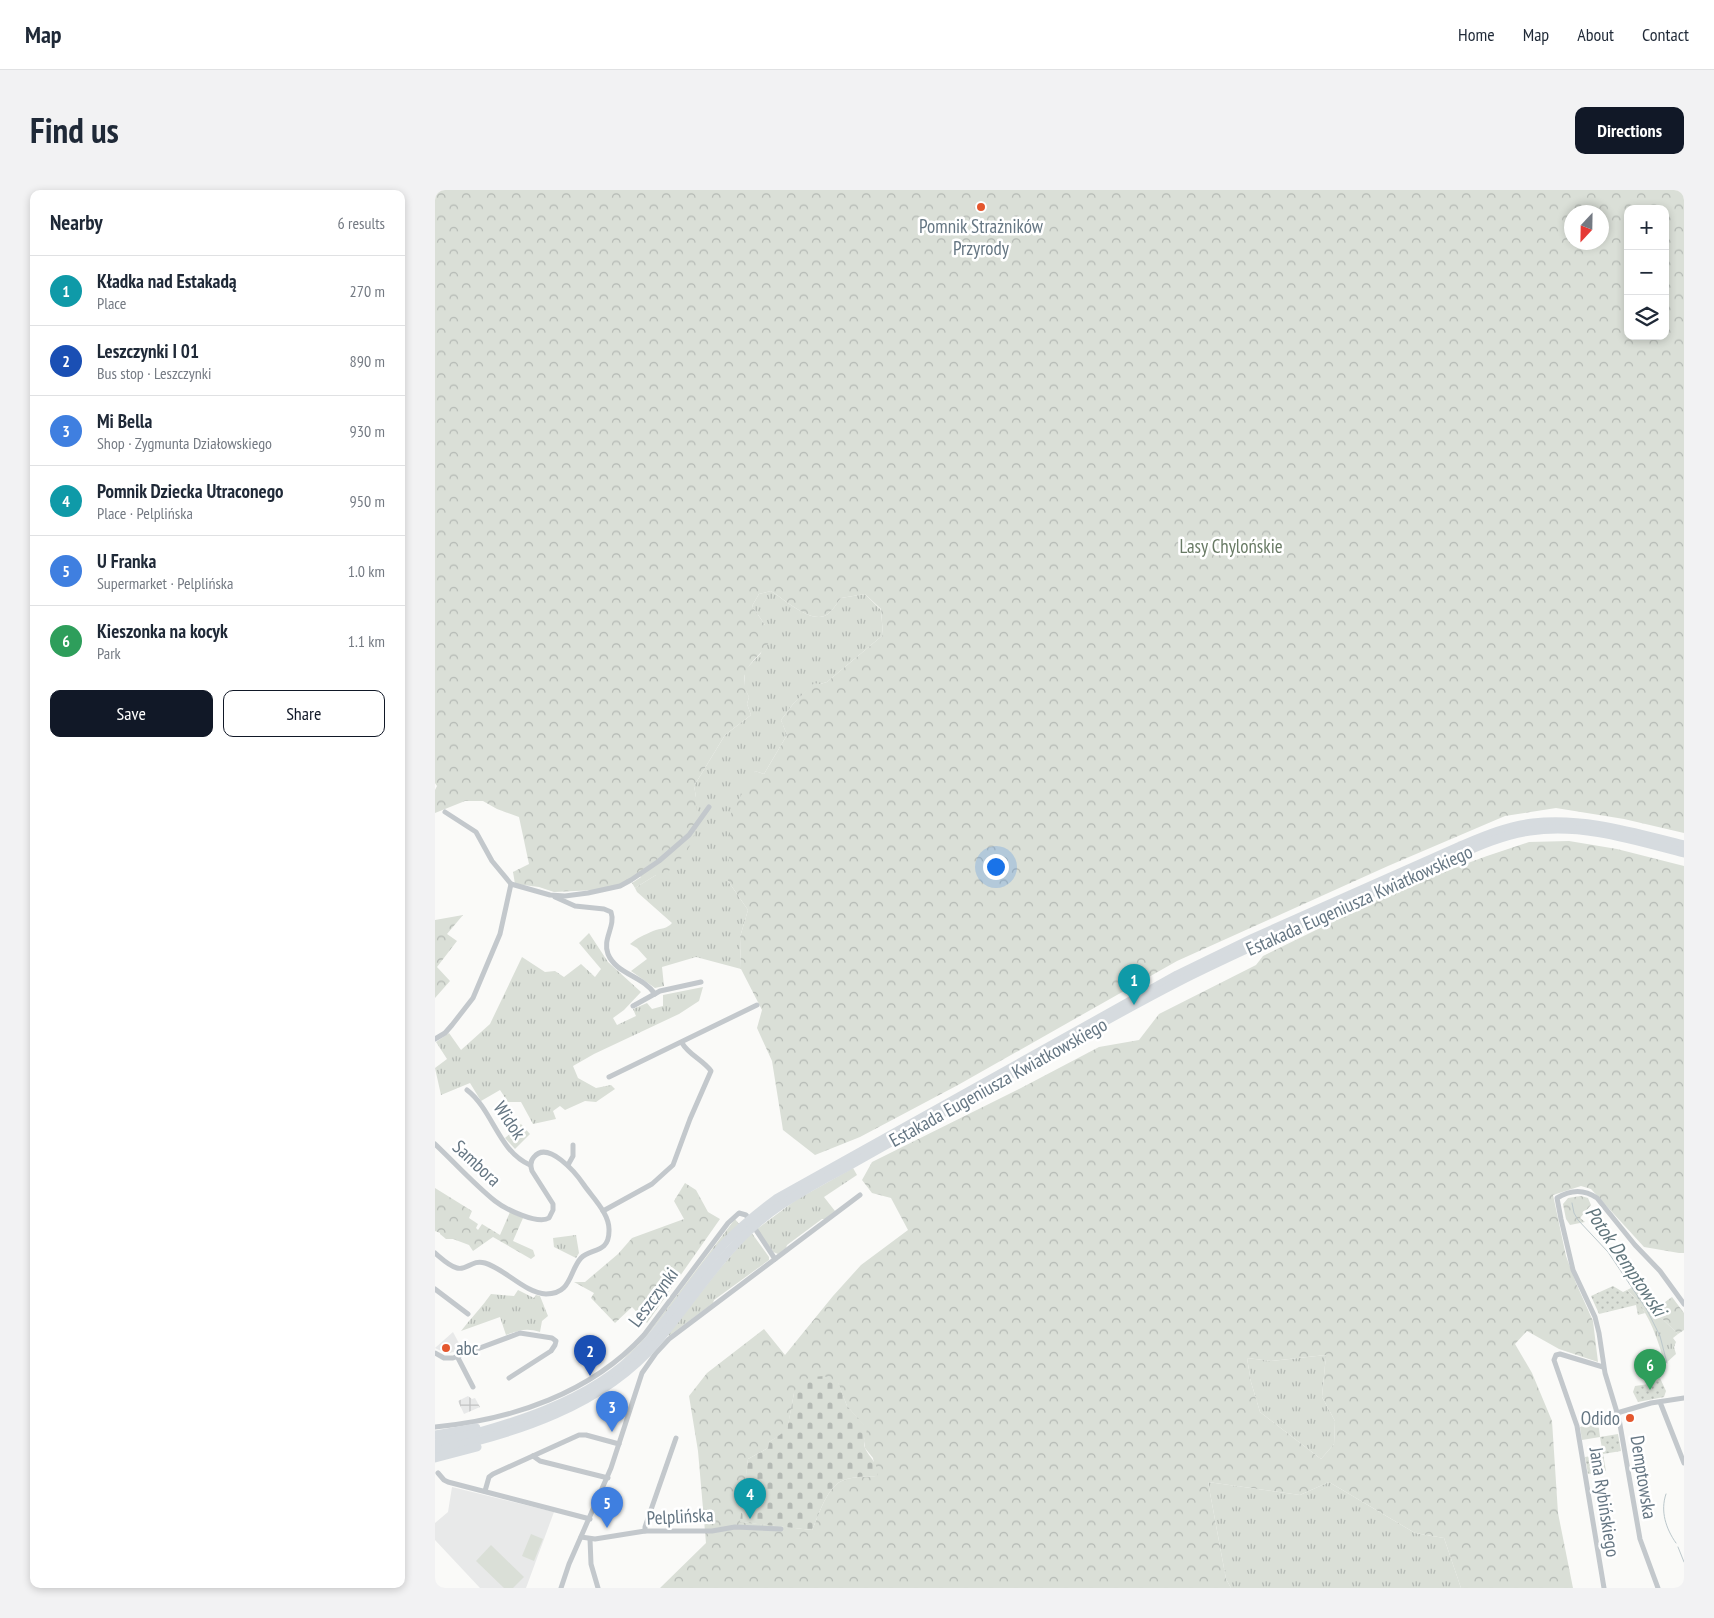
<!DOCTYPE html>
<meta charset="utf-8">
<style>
:root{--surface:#fff;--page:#f2f2f3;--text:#1f2937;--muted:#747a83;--line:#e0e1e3;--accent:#111827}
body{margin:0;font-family:"PT Sans Narrow",sans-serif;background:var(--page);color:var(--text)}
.controls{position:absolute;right:15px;top:15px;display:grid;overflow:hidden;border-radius:10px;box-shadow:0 2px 8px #0003}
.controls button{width:45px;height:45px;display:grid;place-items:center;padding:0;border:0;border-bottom:1px solid var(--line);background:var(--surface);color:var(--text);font:25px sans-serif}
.compass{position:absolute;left:1129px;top:15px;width:45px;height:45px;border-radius:50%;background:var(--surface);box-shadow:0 2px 8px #0003;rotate:202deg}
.you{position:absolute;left:560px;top:676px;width:18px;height:18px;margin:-12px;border:4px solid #fff;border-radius:50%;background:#1a73e8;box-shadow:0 0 0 8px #1a73e833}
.badge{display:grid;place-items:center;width:32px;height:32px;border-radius:50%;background:var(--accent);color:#fff;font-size:16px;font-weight:700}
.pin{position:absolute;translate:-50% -41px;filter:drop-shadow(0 1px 2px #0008)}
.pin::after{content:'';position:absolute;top:26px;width:18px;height:15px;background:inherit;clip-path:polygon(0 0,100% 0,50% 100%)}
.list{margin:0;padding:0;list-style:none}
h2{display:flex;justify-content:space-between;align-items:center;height:65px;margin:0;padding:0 20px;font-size:21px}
h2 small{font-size:16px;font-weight:400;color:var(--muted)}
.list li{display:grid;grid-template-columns:32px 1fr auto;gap:15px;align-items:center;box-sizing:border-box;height:70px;padding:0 20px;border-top:1px solid var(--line)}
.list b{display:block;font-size:19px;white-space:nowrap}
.list p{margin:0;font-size:16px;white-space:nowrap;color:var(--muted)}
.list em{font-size:16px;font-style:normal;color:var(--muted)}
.actions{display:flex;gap:10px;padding:15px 20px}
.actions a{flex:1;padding:11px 0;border:1px solid var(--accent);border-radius:10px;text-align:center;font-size:18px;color:var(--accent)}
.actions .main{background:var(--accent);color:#fff}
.icon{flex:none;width:28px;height:28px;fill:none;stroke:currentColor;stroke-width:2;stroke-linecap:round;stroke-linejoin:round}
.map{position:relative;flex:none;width:1249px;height:1398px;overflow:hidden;border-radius:10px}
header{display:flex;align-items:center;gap:30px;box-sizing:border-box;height:70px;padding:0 25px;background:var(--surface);border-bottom:1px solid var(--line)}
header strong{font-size:24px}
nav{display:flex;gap:28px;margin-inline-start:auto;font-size:18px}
.intro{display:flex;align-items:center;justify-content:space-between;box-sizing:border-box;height:120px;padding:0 30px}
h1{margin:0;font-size:35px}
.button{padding:12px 22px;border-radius:10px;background:var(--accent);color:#fff;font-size:18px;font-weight:700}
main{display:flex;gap:30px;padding:0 30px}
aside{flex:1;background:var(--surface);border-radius:10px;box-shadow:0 2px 8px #0003}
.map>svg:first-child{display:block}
.built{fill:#e8e9e9}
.industrial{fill:url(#industrial-grid)}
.grass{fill:url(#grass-tufts)}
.forest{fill:url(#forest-crowns);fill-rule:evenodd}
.cemetery{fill:url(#cemetery-stones)}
.park{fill:url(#park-dots)}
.pitch{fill:#dadfd7}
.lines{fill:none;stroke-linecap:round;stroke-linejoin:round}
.stream{stroke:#bbc7cb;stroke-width:1}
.minor{stroke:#c3c8cc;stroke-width:5}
.trunk{stroke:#d6dbdf;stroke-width:9}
.poi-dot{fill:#e4572e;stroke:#fff;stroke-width:2}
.labels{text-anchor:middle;stroke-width:5;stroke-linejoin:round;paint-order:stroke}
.poi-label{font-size:19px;fill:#657683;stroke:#fff}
.park-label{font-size:19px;fill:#687a64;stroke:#fff}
.street-label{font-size:19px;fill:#657683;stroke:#fff}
.water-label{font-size:20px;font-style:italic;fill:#60757c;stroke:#fff}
</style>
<header>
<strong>Map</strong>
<nav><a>Home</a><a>Map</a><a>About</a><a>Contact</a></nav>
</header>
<div class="intro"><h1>Find us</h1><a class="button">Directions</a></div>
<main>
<aside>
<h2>Nearby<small>6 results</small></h2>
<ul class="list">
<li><span class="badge" style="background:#0f9aa8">1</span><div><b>Kładka nad Estakadą</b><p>Place</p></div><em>270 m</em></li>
<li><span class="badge" style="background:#1a4fb4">2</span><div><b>Leszczynki I 01</b><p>Bus stop · Leszczynki</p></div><em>890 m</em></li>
<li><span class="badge" style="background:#3f7fe0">3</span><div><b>Mi Bella</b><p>Shop · Zygmunta Działowskiego</p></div><em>930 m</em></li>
<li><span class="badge" style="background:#0f9aa8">4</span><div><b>Pomnik Dziecka Utraconego</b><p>Place · Pelplińska</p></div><em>950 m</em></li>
<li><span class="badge" style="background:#3f7fe0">5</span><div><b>U Franka</b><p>Supermarket · Pelplińska</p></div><em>1.0 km</em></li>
<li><span class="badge" style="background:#2e9e5b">6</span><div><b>Kieszonka na kocyk</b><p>Park</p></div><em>1.1 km</em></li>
</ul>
<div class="actions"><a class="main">Save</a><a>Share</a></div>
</aside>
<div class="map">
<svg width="1249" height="1398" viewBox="0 0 1249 1398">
<defs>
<pattern id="industrial-grid" width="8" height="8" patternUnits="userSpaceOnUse" patternTransform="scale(1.25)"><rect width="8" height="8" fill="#e8e9e9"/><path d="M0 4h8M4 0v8" fill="none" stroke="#c0c1c2"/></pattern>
<pattern id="grass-tufts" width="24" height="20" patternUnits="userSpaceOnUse" patternTransform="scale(1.25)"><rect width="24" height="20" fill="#dadfd7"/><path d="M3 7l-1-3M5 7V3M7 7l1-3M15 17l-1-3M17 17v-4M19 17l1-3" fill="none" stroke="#b4b9b4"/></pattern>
<pattern id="forest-crowns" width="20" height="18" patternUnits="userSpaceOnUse" patternTransform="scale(1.25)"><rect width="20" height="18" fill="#dadfd7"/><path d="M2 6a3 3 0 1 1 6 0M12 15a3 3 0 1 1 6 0" fill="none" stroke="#b4b9b4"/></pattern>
<pattern id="cemetery-stones" width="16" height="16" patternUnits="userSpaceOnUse" patternTransform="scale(1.25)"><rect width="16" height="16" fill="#dadfd7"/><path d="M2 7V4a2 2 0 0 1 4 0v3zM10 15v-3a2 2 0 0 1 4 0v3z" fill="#b4b9b4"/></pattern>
<pattern id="park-dots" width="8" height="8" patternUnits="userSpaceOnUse" patternTransform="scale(1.25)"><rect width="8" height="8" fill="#dadfd7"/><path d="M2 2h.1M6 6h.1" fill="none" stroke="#b4b9b4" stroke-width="1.8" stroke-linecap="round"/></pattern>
</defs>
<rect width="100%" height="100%" fill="#fafaf8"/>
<g class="built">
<polygon points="18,1142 27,1159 12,1164 0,1158"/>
<polygon points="17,1297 119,1322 91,1398 45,1398 0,1350 0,1333 13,1322"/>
</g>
<polygon class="industrial" points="33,1206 37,1209 40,1208 45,1217 29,1224 23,1211"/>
<g class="grass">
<path d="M 336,401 C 349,409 378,436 393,424 C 398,420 402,413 406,408 L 430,404 L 446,420 L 448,445 L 392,492 L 385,494 L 379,494 L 358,514 L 346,530 L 352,545 L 329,584 L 320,581 L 293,691 L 313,720 L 305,747 L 306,779 L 261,767 L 227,777 L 229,796 L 220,798 L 196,781 L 212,769 L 202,758 L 195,754 C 202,748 209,745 218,741 C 226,738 232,739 237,733 L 202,702 L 200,698 L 221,685 L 261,639 L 261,607 L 259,596 L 290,545 L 316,525 L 312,514 L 314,507 L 309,497 L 310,480 L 326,463 L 330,435 L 317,416 L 324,404 Z"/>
<polygon points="154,743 173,772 206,802 189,820 178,828 182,835 201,826 198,819 212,813 217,819 228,816 228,805 268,797 264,811 244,824 159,864 138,876 143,888 161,898 176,895 180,899 161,912 150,911 130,920 125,916 118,921 121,929 98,934 86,912 73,912 65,900 46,911 35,893 6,905 0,878 12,869 1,852 14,843 26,860 55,834 87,767 110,782 120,781 129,787 146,774 160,787 166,779 144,753"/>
<polygon points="86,934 95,944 80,959 70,948"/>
<polygon points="418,978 422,985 389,1007 400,1021 390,1029 387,1029 352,1055 351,1058 343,1064 338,1062 322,1039 361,1010"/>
<polygon points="300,1029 304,1034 211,1147 201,1159 183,1174 203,1155 218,1137"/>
<polygon points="316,1042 334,1067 334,1070 279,1110 278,1113 234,1146 233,1144 282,1082"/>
<polygon points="141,1045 144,1063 141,1068 119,1057 118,1048"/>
<path d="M 1202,1095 L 1222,1118 L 1217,1119 L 1243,1144 L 1238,1148 L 1241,1152 L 1239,1157 L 1241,1164 L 1230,1174 C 1222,1147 1213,1119 1192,1100 Z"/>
<path d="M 83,1100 L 99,1108 L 101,1105 L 105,1106 L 113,1126 L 107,1131 L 105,1142 C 92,1138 84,1140 71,1145 L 65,1127 L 26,1141 C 36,1128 47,1117 56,1104 L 79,1106 Z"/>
<polygon points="891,1165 887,1207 900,1231 899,1254 886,1269 825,1222 816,1192 812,1168 836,1171"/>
<polygon points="773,1292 865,1305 894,1292 980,1343 1009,1348 1026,1398 796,1398 791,1389"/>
</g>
<g class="forest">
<path d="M 0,0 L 1249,0 L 1249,643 L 1189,629 L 1121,618 L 1070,626 L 953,676 L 742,771 L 523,895 L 425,947 L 380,965 L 348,940 L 337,871 L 322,838 L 327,820 L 306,779 L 305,747 L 313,720 L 293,691 L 296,623 L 320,581 L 329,584 L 352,545 L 346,530 L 358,514 L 379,493 L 385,494 L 392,492 L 448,445 L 446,419 L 430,404 L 406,408 C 402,413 398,420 393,424 C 378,436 349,409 336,401 L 324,404 L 317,416 L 330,435 L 333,454 C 319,473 300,480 314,507 L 312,514 L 316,525 L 290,545 L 259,596 C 264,618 264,647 249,665 C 243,673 234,680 227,688 L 221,685 L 200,698 L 197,693 L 206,687 L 203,684 L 183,695 L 161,700 L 119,702 L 104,697 L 80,694 L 78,682 L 94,674 L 84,627 L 62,619 L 48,611 L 30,611 L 0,623 L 0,600 L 2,596 L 0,593 ZM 1193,19 L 1230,19 L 1230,146 L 1193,146 ZM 1136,22 L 1166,22 L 1166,52 L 1136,52 Z"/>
<path d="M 1134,651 L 1182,659 L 1249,676 L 1249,1063 L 1244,1063 L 1209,1057 L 1156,999 L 1146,996 L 1118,1005 L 1131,1066 L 1141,1093 L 1158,1131 L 1163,1172 L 1124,1159 L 1092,1141 L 1080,1154 L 1097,1183 L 1117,1231 L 1123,1323 L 1138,1398 L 1026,1398 L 1009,1348 L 980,1343 L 894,1292 L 865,1305 L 773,1292 L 791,1389 L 796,1398 L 225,1398 L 271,1353 L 263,1261 L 254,1206 L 272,1183 L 329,1139 L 350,1165 L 398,1106 L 426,1075 L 473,1040 L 456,1008 L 437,1003 L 427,990 L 437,972 L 586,898 L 664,857 L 704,850 L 724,824 L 821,775 L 828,766 L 973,695 L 1052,666 L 1094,652 ZM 891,1165 L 887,1207 L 900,1231 L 899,1254 L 886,1269 L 825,1222 L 816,1192 L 812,1168 L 836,1171 ZM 403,1193 L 412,1216 L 431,1238 L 429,1251 L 430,1258 L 438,1268 L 441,1286 C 430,1287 411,1286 402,1294 C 389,1305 384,1325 377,1340 L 306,1332 L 313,1269 L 333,1258 L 334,1252 L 352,1241 L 359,1203 Z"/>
<polygon points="28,725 12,744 22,751 2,777 15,791 0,808 0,730"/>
<polygon points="250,993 261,1000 273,1022 285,1029 212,1133 197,1117 180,1133 156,1108 159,1103 139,1092 150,1092 183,1064 197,1048 249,1029 239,1011"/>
<polygon points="0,998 37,1021 34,1028 43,1034 41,1038 43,1040 47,1034 65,1045 75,1022 88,1028 78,1051 98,1060 100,1066 96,1069 58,1047 38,1061 34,1055 18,1049 11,1049 5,1044 5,1043 0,1041"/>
<polygon points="1146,1006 1153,1008 1156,1015 1145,1028 1150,1032 1135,1035 1131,1029 1128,1014 1133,1008"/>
<polygon points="1237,1107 1249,1123 1249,1140 1243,1144 1217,1119 1222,1118"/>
<polygon points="1163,1231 1165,1247 1147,1250 1145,1237"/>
</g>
<path class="cemetery" d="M 389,1186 L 403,1192 L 412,1216 L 432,1238 C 432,1244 427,1251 430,1258 C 434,1267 442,1272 443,1283 L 442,1286 C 430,1287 411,1286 402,1294 C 389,1305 384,1325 377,1340 L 305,1332 L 313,1269 L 333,1258 L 334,1252 L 352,1240 L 359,1203 C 366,1188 374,1187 389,1186 Z"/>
<g class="park">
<polygon points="1178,1096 1188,1102 1192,1100 1205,1114 1210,1123 1203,1125 1201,1115 1164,1124 1156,1106"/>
<polygon points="1225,1188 1231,1201 1229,1207 1203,1212 1198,1202 1200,1196 1214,1194"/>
<polygon points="1183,1244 1186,1261 1168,1264 1171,1281 1153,1284 1150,1267 1168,1264 1165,1247"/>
</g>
<g class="pitch">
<polygon points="96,1344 108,1349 99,1371 87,1366"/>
<polygon points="56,1355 89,1387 78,1398 69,1398 41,1371"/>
</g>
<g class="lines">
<g class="stream">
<polyline points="1137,1013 1139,1023 1143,1030 1173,1062 1212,1120 1225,1146 1232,1173"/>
<path d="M 1231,1304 C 1225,1321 1231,1339 1241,1353"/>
<polyline points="1243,1357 1249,1372"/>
</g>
<g class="minor">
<polyline points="10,622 41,642 57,671 76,694"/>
<path d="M 120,707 L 140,716 L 169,719 L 176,722 C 181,736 167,749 173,764 C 181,784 208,786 220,804"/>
<polyline points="198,816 225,801 266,792"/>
<polyline points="0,849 10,843 17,835 38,808 65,744 76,694 115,705 130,706 153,703 185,696 196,690 224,671 254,645 274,617"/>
<polyline points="174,887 322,815"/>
<path d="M 32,900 C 58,920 63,961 95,975"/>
<path d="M 0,954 C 20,973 39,994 60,1011 C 70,1019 103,1035 114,1028 L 118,1020 L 118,1014 L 97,981 C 95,975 95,971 99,967 C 113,950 141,983 149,995 C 158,1008 175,1024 174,1041 C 174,1064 155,1058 146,1068 C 134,1081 137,1104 111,1104 C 90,1103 70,1079 50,1073 C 37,1069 32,1081 22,1078 C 14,1076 6,1068 0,1063"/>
<polyline points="133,975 138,966 138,955"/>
<path d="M 168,1021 L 217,994 L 238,975 L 255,929 L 276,881 C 268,870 254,865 247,853"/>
<polyline points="0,1099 33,1124"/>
<polyline points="0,1163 9,1168 18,1168 85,1143 117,1148 121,1151 120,1155 116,1161 74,1188"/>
<polyline points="22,1166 38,1197"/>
<polyline points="1168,1177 1125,1164 1121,1165 1119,1170 1142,1236 1169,1398"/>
<polyline points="1225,1212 1249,1273"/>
<polyline points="1182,1223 1216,1213 1249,1208"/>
<path d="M 0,1237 C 77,1230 156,1203 209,1145 L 293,1033 L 304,1023 L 311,1025 L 340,1069"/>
<polyline points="98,1266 105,1271 173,1288"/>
<polyline points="3,1283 9,1290 13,1292 155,1329"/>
<polyline points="50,1301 54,1287 58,1284 144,1245 151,1245 184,1254"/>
<polyline points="210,1341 210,1337 241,1248"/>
<polyline points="146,1347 160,1349 210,1341 277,1341 300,1337 346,1339"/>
<polyline points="155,1349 156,1374 163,1398"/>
<polyline points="126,1398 134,1374 176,1278 207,1183 221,1163 234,1149 425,1005"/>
<path d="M 1223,1398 L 1205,1349 L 1184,1229 L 1170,1183 L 1164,1143 L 1160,1127 L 1138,1080 L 1126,1029 L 1122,1008 C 1135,1000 1149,999 1162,1008 L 1200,1055 L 1225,1081 L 1249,1114"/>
</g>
<g class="trunk">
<polyline points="0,1245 41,1238"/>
<path d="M 0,1254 C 71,1236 155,1213 207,1158 C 237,1126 260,1087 289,1054 C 305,1037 322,1023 341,1009 L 742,785 L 818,748 L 1025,656 C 1049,646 1072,636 1098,633 C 1149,627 1200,643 1249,655"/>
<path d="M 0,1261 C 79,1244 168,1216 222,1152 C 262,1105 293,1050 346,1015 C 366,1002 387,990 408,979 C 445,958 481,938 518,917 C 593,875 667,831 743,792 C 832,747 925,709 1016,668 C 1041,657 1067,645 1095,641 C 1147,633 1199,650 1249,663"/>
<polyline points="0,1268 42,1257"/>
</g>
</g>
<g class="poi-dot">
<circle cx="546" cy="17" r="5"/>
<circle cx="11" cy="1158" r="5"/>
<circle cx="1195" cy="1228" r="5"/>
</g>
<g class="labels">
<g class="poi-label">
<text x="546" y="43">Pomnik Strażników<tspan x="546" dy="22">Przyrody</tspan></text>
<text x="21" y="1165" text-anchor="start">abc</text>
<text x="1185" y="1235" text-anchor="end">Odido</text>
</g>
<g class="park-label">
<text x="796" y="363">Lasy Chylońskie</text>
</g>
<g class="street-label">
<text transform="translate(924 710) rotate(-24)" y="7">Estakada Eugeniusza Kwiatkowskiego</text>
<text transform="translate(563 892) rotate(-29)" y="7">Estakada Eugeniusza Kwiatkowskiego</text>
<text transform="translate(75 930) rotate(56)" y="7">Widok</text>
<text transform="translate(42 973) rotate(43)" y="7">Sambora</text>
<text transform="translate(218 1107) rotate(-53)" y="7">Leszczynki</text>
<text transform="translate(1209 1287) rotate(81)" y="7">Demptowska</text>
<text transform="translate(1170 1312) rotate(81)" y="7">Jana Rybińskiego</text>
<text transform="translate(245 1326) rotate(-3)" y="7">Pelplińska</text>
</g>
<g class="water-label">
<text transform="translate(1191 1071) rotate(56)" y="7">Potok Demptowski</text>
</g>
</g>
</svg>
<div class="controls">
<button>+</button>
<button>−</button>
<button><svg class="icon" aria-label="layers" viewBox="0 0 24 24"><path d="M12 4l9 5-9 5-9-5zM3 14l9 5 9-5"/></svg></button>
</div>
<svg class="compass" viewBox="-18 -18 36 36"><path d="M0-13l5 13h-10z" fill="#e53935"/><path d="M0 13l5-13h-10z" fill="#747a83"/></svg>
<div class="you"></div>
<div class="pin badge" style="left:699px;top:815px;background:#0f9aa8">1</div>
<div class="pin badge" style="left:155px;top:1186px;background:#1a4fb4">2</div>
<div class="pin badge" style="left:177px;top:1242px;background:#3f7fe0">3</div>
<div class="pin badge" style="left:315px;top:1329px;background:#0f9aa8">4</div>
<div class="pin badge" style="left:172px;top:1338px;background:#3f7fe0">5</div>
<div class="pin badge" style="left:1215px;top:1200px;background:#2e9e5b">6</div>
</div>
</main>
